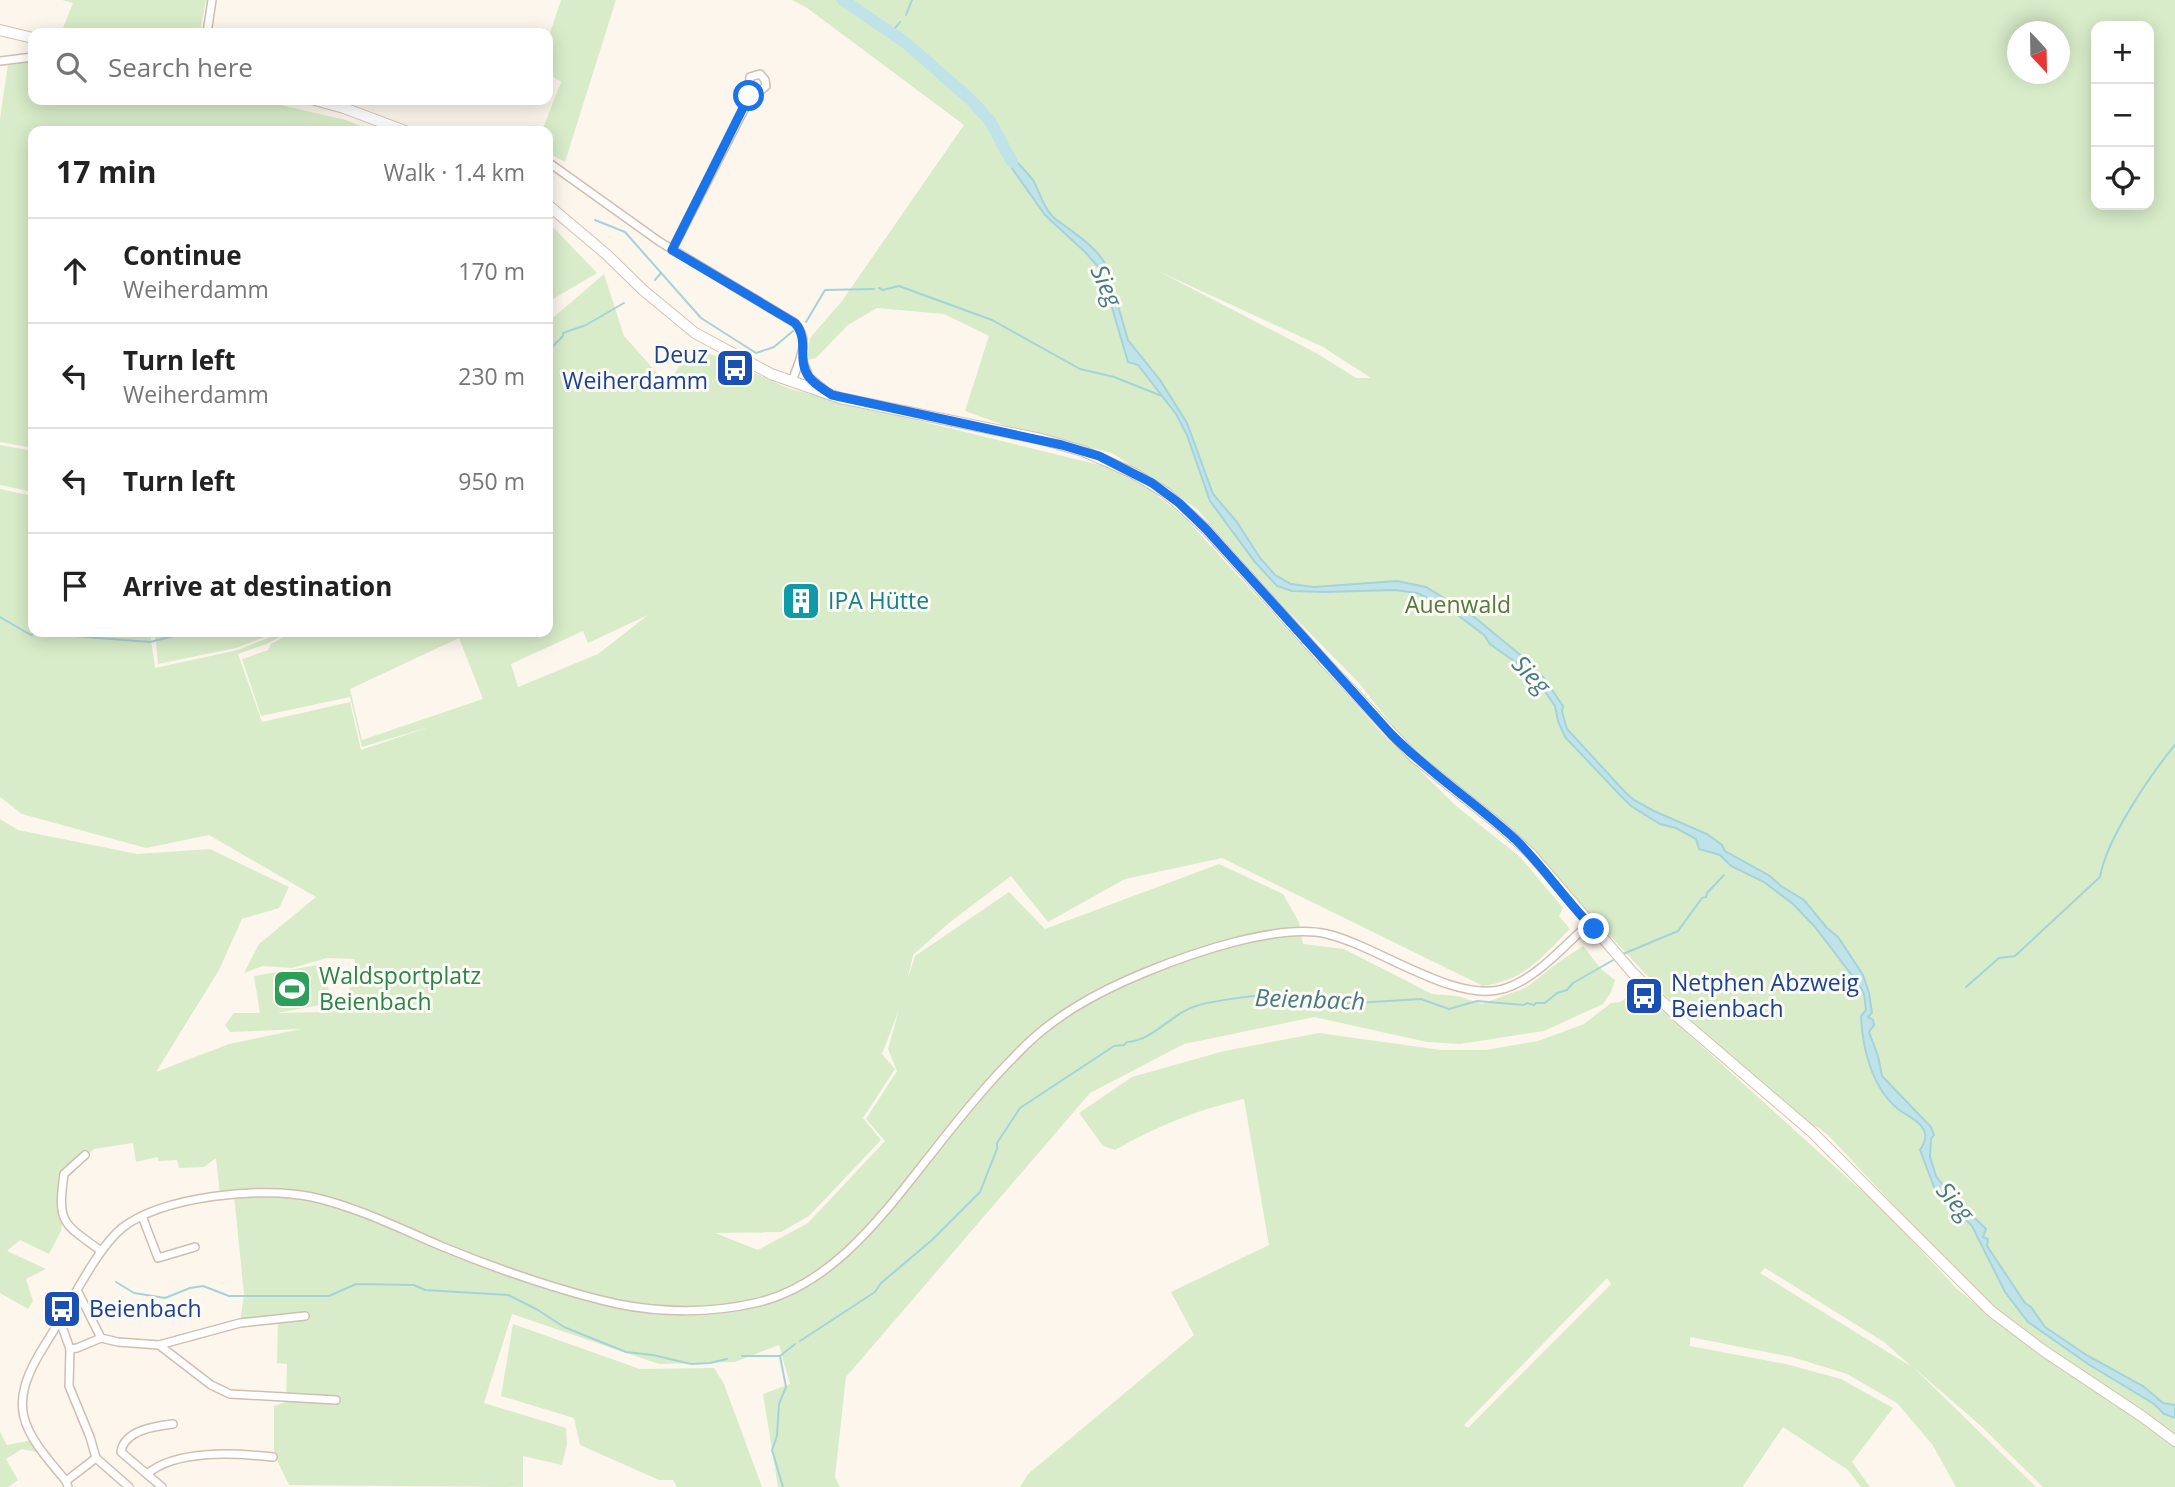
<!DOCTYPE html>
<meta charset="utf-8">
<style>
:root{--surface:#fff;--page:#f6f6f6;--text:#222;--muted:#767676;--line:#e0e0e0}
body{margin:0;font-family:"Open Sans",sans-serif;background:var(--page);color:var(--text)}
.controls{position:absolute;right:21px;top:21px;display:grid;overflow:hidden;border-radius:14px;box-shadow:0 4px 18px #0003}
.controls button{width:63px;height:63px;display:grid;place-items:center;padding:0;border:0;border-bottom:2px solid var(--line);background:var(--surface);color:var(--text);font:35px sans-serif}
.compass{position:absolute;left:2007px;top:21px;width:63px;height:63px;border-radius:50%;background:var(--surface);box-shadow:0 4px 18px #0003;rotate:158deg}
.stop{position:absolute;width:21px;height:21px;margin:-16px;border:5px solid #1a73e8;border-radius:50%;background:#fff}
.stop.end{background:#1a73e8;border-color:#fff;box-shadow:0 2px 7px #0008}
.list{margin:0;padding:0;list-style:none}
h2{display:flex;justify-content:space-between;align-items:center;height:91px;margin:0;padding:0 28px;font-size:30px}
h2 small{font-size:23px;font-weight:400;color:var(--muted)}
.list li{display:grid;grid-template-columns:46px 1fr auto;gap:21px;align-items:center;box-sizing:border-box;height:105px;padding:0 28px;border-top:2px solid var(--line)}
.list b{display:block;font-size:26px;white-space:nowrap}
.list p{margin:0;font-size:23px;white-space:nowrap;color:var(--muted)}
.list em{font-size:23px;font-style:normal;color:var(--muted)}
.icon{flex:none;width:38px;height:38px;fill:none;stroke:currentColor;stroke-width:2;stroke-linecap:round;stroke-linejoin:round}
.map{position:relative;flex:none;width:2175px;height:1487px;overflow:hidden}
.search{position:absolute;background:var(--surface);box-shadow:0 4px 18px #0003;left:28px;top:28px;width:525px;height:77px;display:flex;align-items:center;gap:18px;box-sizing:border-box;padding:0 24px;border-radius:14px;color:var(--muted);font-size:26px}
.panel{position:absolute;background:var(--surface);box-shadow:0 4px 18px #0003;left:28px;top:126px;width:525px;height:511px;border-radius:14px}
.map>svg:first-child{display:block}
.green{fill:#d8ecc9;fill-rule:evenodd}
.water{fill:#bfe3e8;stroke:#a5d3da;stroke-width:2}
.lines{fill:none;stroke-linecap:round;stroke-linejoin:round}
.stream{stroke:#a5d3da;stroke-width:2}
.river{stroke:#bfe3e8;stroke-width:12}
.minor-casing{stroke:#d1beb0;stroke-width:10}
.secondary-casing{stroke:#d6c0b0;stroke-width:12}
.minor{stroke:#fff;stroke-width:7}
.secondary{stroke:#fff;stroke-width:10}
.route{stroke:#1a73e8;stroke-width:9}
.labels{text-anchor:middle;stroke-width:6;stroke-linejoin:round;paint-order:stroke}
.transit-label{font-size:23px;fill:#164399;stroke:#fffaf3;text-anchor:start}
.culture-label{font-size:23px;fill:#0d838f;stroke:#fffaf3;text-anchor:start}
.park-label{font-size:23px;fill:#537a41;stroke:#fffaf3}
.leisure-label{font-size:23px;fill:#27864d;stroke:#fffaf3;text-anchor:start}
.water-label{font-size:24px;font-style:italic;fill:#437c86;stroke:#fffaf3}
</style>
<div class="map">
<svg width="2175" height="1487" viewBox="0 0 2175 1487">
<rect width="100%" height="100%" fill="#fdf6ec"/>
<g class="green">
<polygon points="62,0 206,0 200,33 61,33 73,3"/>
<polygon points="561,0 616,0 565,162 548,153 548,131 542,131 561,82 548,73 548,39"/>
<path d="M 792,0 L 2175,0 L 2175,1487 L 2043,1487 L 1982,1427 L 1913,1367 L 2036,1487 L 1956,1487 L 1932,1444 L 1897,1403 L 1847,1374 L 1792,1357 L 1690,1337 L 1690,1346 L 1786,1364 L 1841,1379 L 1893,1408 L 1852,1462 L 1870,1487 L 1861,1487 L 1848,1470 L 1783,1427 L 1743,1486 L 1744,1487 L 1020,1487 L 1028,1474 L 1194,1335 L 1171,1292 L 1269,1245 L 1244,1099 C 1194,1111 1160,1125 1115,1150 L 1103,1146 L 1079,1113 L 1132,1077 L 1224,1051 L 1319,1033 L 1441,1050 L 1486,1050 L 1538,1041 L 1584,1024 L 1611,1003 L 1620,1002 L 1634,993 L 1642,992 L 1854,1184 L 1879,1205 L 1958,1290 L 2039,1354 L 2045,1347 L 1976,1293 L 1829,1136 L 1819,1128 L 1807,1124 L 1680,1011 L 1534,854 L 1500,821 L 1409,746 L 1358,682 L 1284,607 L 1197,509 L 1112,453 L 1012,428 L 965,411 L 989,336 L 944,314 L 877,308 L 848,325 L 816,358 L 807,360 L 810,338 L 842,301 L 964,125 L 807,8 ZM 2096,26 L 2149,26 L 2149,205 L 2096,205 ZM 2018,32 L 2060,32 L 2060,74 L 2018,74 ZM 1158,271 L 1323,347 L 1371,378 L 1356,378 L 1318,354 ZM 1765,1268 L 1884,1342 L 1912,1367 L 1760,1273 ZM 1607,1278 L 1611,1284 L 1468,1428 L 1464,1425 Z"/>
<polygon points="33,60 33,100 258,100 346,120 372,131 33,131 33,448 0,442 0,119 8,64"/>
<polygon points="548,222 597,273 548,302"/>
<path d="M 604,274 L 624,336 L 667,384 L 693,346 L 790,389 L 1112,468 L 1152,491 L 1187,520 L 1382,733 L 1455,805 L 1520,857 L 1563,908 L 1559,916 L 1570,929 C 1540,958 1526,980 1483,986 L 1222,858 L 1125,879 L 1048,922 L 1011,876 L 949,923 L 913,955 L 908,978 L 915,956 L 1009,892 L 1045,929 L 1219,864 L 1283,894 L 1299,922 L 1303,944 L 1344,949 L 1432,994 L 1458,996 L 1482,1004 L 1527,987 L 1560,961 L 1583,946 L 1602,970 L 1615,980 L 1611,992 L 1603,1004 L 1544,1031 L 1460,1044 L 1427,1042 L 1314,1017 L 1184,1044 L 1090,1093 L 846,1377 L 835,1477 L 840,1487 L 778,1487 L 763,1394 L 790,1384 L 779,1345 L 735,1362 L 659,1364 L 512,1314 L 484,1403 L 566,1428 L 567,1444 L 562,1465 L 523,1456 L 523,1487 L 289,1485 L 274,1454 L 274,1406 L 286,1402 L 287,1364 L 277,1363 L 278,1319 L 240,1323 L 244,1294 L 234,1195 L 220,1196 L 216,1158 L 204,1167 L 179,1168 L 177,1160 L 159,1161 L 157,1157 L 136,1162 L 133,1143 L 94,1149 L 68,1172 L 61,1231 L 49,1254 L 20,1240 L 7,1251 L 46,1269 L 26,1279 L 33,1301 L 28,1309 L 0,1293 L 0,819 L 18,830 L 137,854 L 210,849 L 289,887 L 279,908 L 242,919 L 219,970 L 156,1072 L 229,1044 L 301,1029 L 230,1032 L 225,1025 L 234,1013 L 260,1013 L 254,976 L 324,964 L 331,1003 L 277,1013 L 324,1012 L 345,1007 L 350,985 L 360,978 L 354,959 L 327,958 L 292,968 L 263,966 L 244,973 L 259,944 L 316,897 L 209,835 L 146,848 L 22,814 L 0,797 L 0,489 L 33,496 L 33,632 L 150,632 L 155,668 L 238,650 L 283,632 L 290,632 L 266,644 L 238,654 L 262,722 L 350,702 L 361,750 L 432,726 L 362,747 L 350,697 L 261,716 L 242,659 L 268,650 L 271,644 L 293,632 L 548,632 L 548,322 ZM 648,615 L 598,654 L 518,687 L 511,664 L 583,631 L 588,643 ZM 459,638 L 483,699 L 362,740 L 350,689 ZM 899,1010 L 888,1049 L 897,1071 L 866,1119 L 885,1141 L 808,1223 L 758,1250 L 715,1233 L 781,1232 L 809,1216 L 881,1140 L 863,1118 L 895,1069 L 882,1054 Z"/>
<polygon points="0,445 33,451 33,492 0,485"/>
<polygon points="155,632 277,632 236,648 158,664"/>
<polygon points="513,1324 640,1369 714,1368 724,1384 762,1487 677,1487 673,1480 659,1480 580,1445 574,1418 501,1396"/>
<polygon points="0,1432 7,1445 32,1440 42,1453 22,1449 6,1459 18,1480 8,1487 0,1487"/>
</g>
<path class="water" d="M 1004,148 C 1010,155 1028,173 1033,180 C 1041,195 1044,211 1058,221 C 1072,231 1114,258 1108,280 L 1112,285 L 1128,340 L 1160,380 L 1187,423 L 1213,494 L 1237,522 L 1260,558 L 1275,575 L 1291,584 L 1314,587 L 1397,581 L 1426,587 L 1473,616 L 1524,658 L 1543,677 L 1563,706 L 1562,712 L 1567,729 L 1625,792 L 1634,800 L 1654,811 L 1707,834 L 1722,845 L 1725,851 L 1770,876 L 1781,886 L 1804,900 L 1827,928 L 1838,937 L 1863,975 L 1869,993 L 1872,1013 L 1868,1017 L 1873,1020 L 1874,1025 L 1869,1032 L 1878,1056 L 1882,1076 L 1931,1127 L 1934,1135 L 1931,1139 L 1930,1157 L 1936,1176 L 1949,1193 L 1986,1229 L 1983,1237 L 1988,1239 L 1987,1246 L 2025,1303 L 2031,1307 L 2045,1327 L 2088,1356 L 2143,1386 L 2163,1403 L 2175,1405 L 2175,1418 L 2164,1414 L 2154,1404 L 2088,1364 L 2028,1322 L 2005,1292 L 1972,1226 L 1934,1187 L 1920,1150 C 1924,1144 1927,1136 1924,1130 C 1919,1120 1907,1116 1898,1109 C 1872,1088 1862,1047 1861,1016 L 1866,1010 L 1864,994 L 1860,986 L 1815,927 L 1793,904 L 1764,882 L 1731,866 L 1720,855 L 1699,849 L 1696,839 L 1676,828 L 1660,824 L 1631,806 L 1620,795 L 1565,737 L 1558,721 L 1555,706 L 1538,682 L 1525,669 L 1490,644 L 1484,635 L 1447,607 L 1417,593 L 1395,590 L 1325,592 L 1292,591 L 1277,586 L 1255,562 L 1210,501 L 1187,435 L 1176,414 L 1138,365 L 1128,362 L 1101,270 L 1085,252 L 1045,215 L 1004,157 Z"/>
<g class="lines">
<g class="stream">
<polyline points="906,15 912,0"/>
<polyline points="892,32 900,22"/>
<polyline points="595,220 625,232 701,318 756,353 774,347 793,331"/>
<polyline points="655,280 661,273"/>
<polyline points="879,288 883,290 899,286 992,320 1080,369 1114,377 1162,396"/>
<polyline points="806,322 825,290 874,289"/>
<polyline points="548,351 563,336 563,333 586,325 624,303"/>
<polyline points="0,617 31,635 35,633 150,642 190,632"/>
<polyline points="1623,954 1678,931 1702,898 1706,897 1707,893 1724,875"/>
<path d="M 1966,987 L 1999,958 L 2015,956 L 2100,877 C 2106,840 2150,775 2175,745"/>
<polyline points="116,1282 134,1293 165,1298 190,1288 203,1286 229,1296 329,1296 356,1284 414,1285 425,1290 508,1295 538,1310 564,1327 626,1352 653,1355 691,1364 710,1363 727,1359"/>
<path d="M 800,1341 L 875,1292 L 881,1283 L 932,1240 L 980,1192 L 997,1149 L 997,1143 L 1020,1108 L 1114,1046 L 1124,1045 L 1127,1042 C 1155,1040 1172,1012 1199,1005 C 1213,1001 1273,992 1285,995 C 1297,997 1308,1004 1322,1005 L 1421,999 L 1449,1009 L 1477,1001 L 1524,1005 L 1527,1003 L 1534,1005 L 1536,1003 L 1545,1003 L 1557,993 L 1567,990 L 1573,983 L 1615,959"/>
<polyline points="742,1356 780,1356 795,1344"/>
<polyline points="780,1356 786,1387 779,1404 777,1436 772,1450 783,1487"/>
</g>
<polyline class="river" points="843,0 906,43 972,101 990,121 1012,162"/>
<defs>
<g id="minor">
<polyline points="207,33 212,0"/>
<polyline points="0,61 33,57"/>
<path d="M 548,162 L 660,242 L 795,323 C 812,342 798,361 792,382"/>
<polyline points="672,250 748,102 766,86 765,80 760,74 750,77 748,102"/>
<polyline points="801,356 809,377 826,391"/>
<path d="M 85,1155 L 64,1174 C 57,1224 63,1223 101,1251"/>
<polyline points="142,1216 158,1258 195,1247"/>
<polyline points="78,1292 101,1338 118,1342 159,1345 211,1385 230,1394 336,1400"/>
<polyline points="60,1321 70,1349 69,1386 90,1437 96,1458 129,1487"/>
<polyline points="159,1345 240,1323 305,1316"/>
<polyline points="70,1349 77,1348 101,1338"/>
<path d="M 147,1474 C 177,1449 236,1453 273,1457"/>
<polyline points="66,1481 96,1458"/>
<path d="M 68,1487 L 66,1481 C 21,1428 5,1407 46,1343 C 67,1311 95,1250 122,1228 C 163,1196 262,1186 312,1197 C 357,1207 399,1228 441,1246 C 494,1268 563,1292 618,1304 C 662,1313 712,1313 755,1303 C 833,1286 885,1212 932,1153 C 958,1120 985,1086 1015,1056 C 1051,1017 1097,992 1146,972 C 1192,953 1278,923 1327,934 C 1378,946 1453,1003 1503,989 C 1537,979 1563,946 1589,924"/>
<path d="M 162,1487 L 121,1452 C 124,1430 156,1426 173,1424"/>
</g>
<g id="secondary">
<polyline points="0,30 33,38"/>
<polyline points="315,100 344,108 405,131"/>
<polyline points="548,205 606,254 643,290 695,333 771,374 840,398 1041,439 1083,451 1133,473 1166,493 1206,529 1324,661 1414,757 1498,824 1531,854 1632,972 1679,1018 1812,1132 1991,1311 2044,1351 2143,1417 2175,1441"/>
</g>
</defs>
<use href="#minor" class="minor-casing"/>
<use href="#secondary" class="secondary-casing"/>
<use href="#minor" class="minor"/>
<use href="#secondary" class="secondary"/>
</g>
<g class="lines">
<path class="route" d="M 749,96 L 672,250 L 795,323 C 810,340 796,359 809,377 C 815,385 825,390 832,395 L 1062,445 L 1099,456 L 1152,483 L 1179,503 L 1206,529 L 1391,734 C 1429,773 1475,802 1515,839 C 1544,867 1566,901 1594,929"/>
</g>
<defs>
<symbol id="bus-square" viewBox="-11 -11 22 22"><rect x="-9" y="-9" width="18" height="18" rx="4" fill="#1a4fb4" stroke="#fffaf3"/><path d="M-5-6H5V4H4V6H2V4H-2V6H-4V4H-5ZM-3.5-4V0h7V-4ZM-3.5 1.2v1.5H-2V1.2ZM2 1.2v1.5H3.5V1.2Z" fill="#fff"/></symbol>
<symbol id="building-square" viewBox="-11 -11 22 22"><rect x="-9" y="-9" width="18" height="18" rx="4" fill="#0f9aa8" stroke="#fffaf3"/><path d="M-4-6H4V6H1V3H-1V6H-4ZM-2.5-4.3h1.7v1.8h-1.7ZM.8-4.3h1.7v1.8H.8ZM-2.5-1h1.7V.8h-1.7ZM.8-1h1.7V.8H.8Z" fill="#fff"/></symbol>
<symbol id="stadium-square" viewBox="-11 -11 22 22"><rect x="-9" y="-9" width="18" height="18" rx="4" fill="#2e9e5b" stroke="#fffaf3"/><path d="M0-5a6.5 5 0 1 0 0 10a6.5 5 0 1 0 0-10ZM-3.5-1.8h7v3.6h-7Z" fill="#fff"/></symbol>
</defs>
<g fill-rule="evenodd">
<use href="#bus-square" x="713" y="346" width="44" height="44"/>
<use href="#building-square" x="779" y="579" width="44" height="44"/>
<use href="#stadium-square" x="270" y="967" width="44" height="44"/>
<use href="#bus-square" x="1622" y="974" width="44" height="44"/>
<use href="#bus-square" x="40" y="1287" width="44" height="44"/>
</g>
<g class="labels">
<g class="transit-label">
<text x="708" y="363" text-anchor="end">Deuz<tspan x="708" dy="26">Weiherdamm</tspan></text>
<text x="1671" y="991">Netphen Abzweig<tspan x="1671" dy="26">Beienbach</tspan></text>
<text x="89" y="1317">Beienbach</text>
</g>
<g class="culture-label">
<text x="828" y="609">IPA Hütte</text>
</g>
<g class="park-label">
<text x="1458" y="613">Auenwald</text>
</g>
<g class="leisure-label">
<text x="319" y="984">Waldsportplatz<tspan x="319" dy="26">Beienbach</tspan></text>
</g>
<g class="water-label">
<text transform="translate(1106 286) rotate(66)" y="8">Sieg</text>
<text transform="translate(1531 675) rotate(46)" y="8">Sieg</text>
<text transform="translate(1310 1000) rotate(2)" y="8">Beienbach</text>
<text transform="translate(1955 1202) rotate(49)" y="8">Sieg</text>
</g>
</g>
</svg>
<div class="controls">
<button>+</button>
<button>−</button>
<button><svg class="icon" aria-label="locate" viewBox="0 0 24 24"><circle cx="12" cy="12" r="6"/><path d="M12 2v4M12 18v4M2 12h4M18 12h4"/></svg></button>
</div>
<svg class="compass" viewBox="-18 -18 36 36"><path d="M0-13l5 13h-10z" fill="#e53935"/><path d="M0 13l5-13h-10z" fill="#767676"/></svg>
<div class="stop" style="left:749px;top:96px"></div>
<div class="stop end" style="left:1594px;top:929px"></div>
<div class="search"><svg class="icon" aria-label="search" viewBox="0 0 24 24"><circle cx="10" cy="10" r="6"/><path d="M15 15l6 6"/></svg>Search here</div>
<section class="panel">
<h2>17 min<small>Walk · 1.4 km</small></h2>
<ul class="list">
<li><svg class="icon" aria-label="ahead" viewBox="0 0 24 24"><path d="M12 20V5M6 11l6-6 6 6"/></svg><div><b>Continue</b><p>Weiherdamm</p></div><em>170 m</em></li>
<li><svg class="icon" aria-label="left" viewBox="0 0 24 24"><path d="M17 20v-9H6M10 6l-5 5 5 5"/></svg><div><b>Turn left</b><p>Weiherdamm</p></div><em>230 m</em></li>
<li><svg class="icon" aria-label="left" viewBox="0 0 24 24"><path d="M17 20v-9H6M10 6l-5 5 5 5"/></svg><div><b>Turn left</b></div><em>950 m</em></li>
<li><svg class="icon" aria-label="arrive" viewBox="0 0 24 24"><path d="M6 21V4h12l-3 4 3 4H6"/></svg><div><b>Arrive at destination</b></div></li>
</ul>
</section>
</div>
